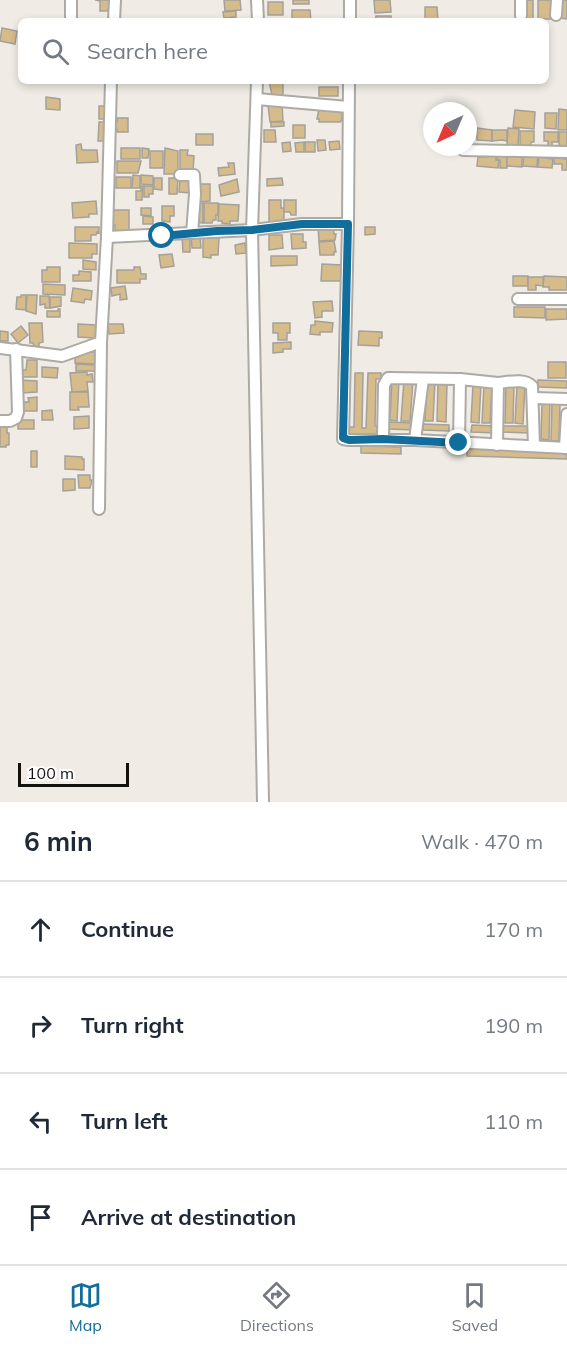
<!DOCTYPE html>
<meta charset="utf-8">
<style>
:root{--surface:#fff;--page:#f2f2f3;--text:#1f2937;--muted:#747a83;--line:#e0e1e3;--accent:#116d9c}
body{margin:0;font-family:Mulish,sans-serif;background:var(--page);color:var(--text)}
.compass{position:absolute;left:423px;top:102px;width:54px;height:54px;border-radius:50%;background:var(--surface);box-shadow:0 3px 9px #0003;rotate:224deg}
.scale{position:absolute;left:18px;bottom:15px;width:111px;box-sizing:border-box;padding-left:6px;border:3px solid #12110e;border-top:0;font-size:16px;line-height:21px;white-space:nowrap;color:#12110e;-webkit-text-stroke:4px #fff;paint-order:stroke}
.stop{position:absolute;width:18px;height:18px;margin:-14px;border:4px solid #116d9c;border-radius:50%;background:#fff}
.stop.end{background:#116d9c;border-color:#fff;box-shadow:0 2px 6px #0008}
.list{margin:0;padding:0;list-style:none}
h2{display:flex;justify-content:space-between;align-items:center;height:78px;margin:0;padding:0 24px;font-size:26px}
h2 small{font-size:20px;font-weight:400;color:var(--muted)}
.list li{display:grid;grid-template-columns:39px 1fr auto;gap:18px;align-items:center;box-sizing:border-box;height:96px;padding:0 24px;border-top:2px solid var(--line)}
.list b{display:block;font-size:22px;white-space:nowrap}
.list em{font-size:20px;font-style:normal;color:var(--muted)}
.icon{flex:none;width:33px;height:33px;fill:none;stroke:currentColor;stroke-width:2;stroke-linecap:round;stroke-linejoin:round}
.map{position:relative;flex:none;width:567px;height:802px;overflow:hidden}
.search{position:absolute;background:var(--surface);box-shadow:0 3px 9px #0003;left:18px;right:18px;top:18px;height:66px;display:flex;align-items:center;gap:15px;box-sizing:border-box;padding:0 21px;border-radius:9px;color:var(--muted);font-size:22px}
.sheet{height:462px;background:var(--surface)}
nav{display:flex;justify-content:space-around;align-items:center;box-sizing:border-box;height:84px;border-top:2px solid var(--line);background:var(--surface);font-size:16px;color:var(--muted)}
nav a{display:grid;justify-items:center;gap:3px}
nav .on{color:var(--accent)}
.map>svg:first-child{display:block}
.building{fill:#d6bc8a;stroke:#a4a09a;stroke-width:1.5}
.lines{fill:none;stroke-linecap:round;stroke-linejoin:round}
.minor-casing{stroke:#adaaa3;stroke-width:14}
.minor{stroke:#fff;stroke-width:10}
.route{stroke:#116d9c;stroke-width:8}
</style>
<div class="map">
<svg width="567" height="802" viewBox="0 0 567 802">
<rect width="100%" height="100%" fill="#f0ece5"/>
<g class="building">
<polygon points="95,0 111,0 111,8 108,9 108,11 100,11 100,1"/>
<polygon points="224,0 240,0 241,10 225,11"/>
<rect x="293" y="0" width="16" height="4"/>
<polygon points="374,0 390,0 391,12 375,13"/>
<rect x="519" y="0" width="14" height="19"/>
<rect x="538" y="0" width="15" height="19"/>
<polygon points="561,0 567,0 567,19 561,18"/>
<rect x="268" y="2" width="15" height="13"/>
<polygon points="425,7 437,7 438,21 425,21"/>
<polygon points="292,10 310,10 311,21 292,21"/>
<polygon points="236,11 236,17 224,18 223,12"/>
<polygon points="376,16 391,16 391,21 375,21"/>
<polygon points="2,28 17,31 15,44 0,41"/>
<polygon points="269,81 283,81 283,96 272,95"/>
<rect x="319" y="87" width="19" height="9"/>
<polygon points="46,97 60,99 60,110 46,109"/>
<polygon points="282,104 283,121 270,122 268,105"/>
<polygon points="99,106 106,106 105,119 99,119"/>
<polygon points="319,109 342,109 342,120 340,122 319,122 319,119 317,119"/>
<polygon points="559,109 567,110 567,130 558,130"/>
<polygon points="515,110 535,112 534,129 513,127"/>
<polygon points="545,113 557,113 556,129 545,128"/>
<polygon points="117,118 128,118 128,132 117,132 117,129 113,128 113,122 117,122"/>
<polygon points="99,122 104,122 104,141 98,141"/>
<polygon points="271,122 284,122 284,126 271,127"/>
<rect x="293" y="125" width="12" height="13"/>
<polygon points="477,128 492,130 492,141 477,140"/>
<polygon points="508,128 519,129 518,146 507,146"/>
<polygon points="264,130 275,130 276,142 264,142"/>
<polygon points="492,130 507,130 507,141 502,140 492,141"/>
<polygon points="520,131 534,131 534,142 531,142 531,146 520,146"/>
<polygon points="544,132 558,132 558,142 552,142 552,146 548,146 548,141 544,141"/>
<polygon points="559,132 567,132 567,147 559,146"/>
<rect x="196" y="134" width="17" height="11"/>
<polygon points="317,140 325,140 326,150 318,151"/>
<polygon points="339,141 340,149 330,150 329,142"/>
<polygon points="290,142 291,151 283,152 282,143"/>
<polygon points="304,142 304,152 296,152 295,143"/>
<rect x="305" y="142" width="10" height="10"/>
<polygon points="81,144 82,150 97,150 98,162 77,163 76,145"/>
<rect x="121" y="148" width="19" height="11"/>
<polygon points="142,148 149,149 148,158 142,158"/>
<polygon points="165,148 178,151 178,174 164,174"/>
<polygon points="180,150 188,150 187,155 194,156 193,172 180,172"/>
<rect x="150" y="151" width="13" height="17"/>
<polygon points="524,152 538,153 537,167 523,166"/>
<polygon points="492,154 496,155 496,160 499,160 498,168 477,166 478,157 486,157"/>
<polygon points="497,156 507,156 507,168 500,168 500,160 497,160"/>
<polygon points="507,157 522,157 522,167 507,166"/>
<polygon points="539,157 553,159 552,168 538,167"/>
<polygon points="554,158 567,159 567,170 562,170 562,164 554,164"/>
<polygon points="117,161 141,161 138,173 117,173"/>
<polygon points="228,163 234,163 235,174 219,176 218,168 229,167"/>
<polygon points="133,175 140,176 140,188 132,188"/>
<polygon points="141,175 153,176 153,185 141,184"/>
<rect x="116" y="177" width="15" height="11"/>
<polygon points="154,178 162,178 162,190 154,189"/>
<polygon points="169,178 178,178 177,194 169,194"/>
<polygon points="282,178 283,185 267,186 267,179"/>
<polygon points="180,179 192,180 191,193 179,192"/>
<polygon points="237,179 239,192 221,196 219,185"/>
<polygon points="197,184 210,184 210,201 198,202"/>
<polygon points="141,186 143,186 142,200 136,200 136,191 141,191"/>
<polygon points="144,186 153,186 153,194 149,194 149,197 144,197"/>
<polygon points="269,200 281,200 281,208 284,208 284,224 269,224"/>
<polygon points="284,200 296,200 296,215 291,215 290,212 284,212"/>
<polygon points="96,201 97,214 89,214 89,217 73,218 72,203"/>
<polygon points="197,203 203,203 203,223 197,222"/>
<polygon points="204,203 218,203 218,215 216,215 216,220 213,220 212,223 204,223"/>
<polygon points="219,204 239,205 238,221 230,221 230,224 222,223 222,221 218,221"/>
<polygon points="162,206 174,206 174,216 170,216 170,222 162,221"/>
<polygon points="141,208 151,208 151,216 141,215"/>
<polygon points="111,210 129,210 129,232 115,232 115,225 111,225"/>
<polygon points="143,216 153,217 153,224 143,224"/>
<polygon points="75,227 99,227 99,233 97,232 96,235 91,235 91,241 75,241"/>
<polygon points="333,227 334,234 336,234 335,240 319,241 318,228"/>
<polygon points="365,227 375,227 375,234 365,235"/>
<polygon points="200,234 201,248 192,248 191,235"/>
<polygon points="291,234 303,234 303,242 306,242 306,248 292,249"/>
<polygon points="269,235 282,235 283,248 269,250"/>
<polygon points="182,237 190,237 190,252 183,252"/>
<polygon points="203,238 219,238 218,255 211,255 211,258 203,257"/>
<polygon points="334,241 336,252 334,252 334,255 320,255 319,242"/>
<polygon points="69,243 97,244 97,254 92,254 92,258 69,258"/>
<polygon points="245,243 246,253 236,254 235,245"/>
<polygon points="172,254 174,266 161,268 159,255"/>
<polygon points="271,256 297,256 297,265 271,266"/>
<polygon points="83,260 96,262 96,270 83,269"/>
<polygon points="322,264 342,265 341,281 321,281"/>
<polygon points="47,267 60,267 60,282 42,282 42,270 47,270"/>
<polygon points="134,267 140,267 141,274 146,274 146,279 140,279 140,283 117,283 117,270 134,270"/>
<polygon points="79,271 91,272 91,281 73,281 73,275 79,275"/>
<rect x="513" y="276" width="15" height="10"/>
<polygon points="544,276 567,277 567,290 549,290 549,287 543,287"/>
<polygon points="528,277 543,277 543,286 536,285 536,290 528,290"/>
<polygon points="43,284 65,285 65,295 43,294"/>
<polygon points="125,286 127,299 120,300 120,294 112,296 111,288"/>
<polygon points="73,288 92,291 91,300 85,299 84,303 71,301"/>
<polygon points="21,295 26,295 26,310 16,309 17,297 21,297"/>
<polygon points="27,295 37,295 36,314 26,311"/>
<polygon points="40,296 49,296 50,308 45,308 45,304 40,305"/>
<polygon points="50,297 61,297 61,306 50,308"/>
<polygon points="332,301 333,311 322,311 322,317 315,318 313,302"/>
<polygon points="514,307 545,307 545,318 514,317"/>
<polygon points="58,309 60,309 60,317 47,317 47,311 58,311"/>
<polygon points="546,309 567,309 567,319 546,320"/>
<polygon points="315,321 333,323 332,332 320,332 320,335 310,334 311,325 315,325"/>
<polygon points="29,323 42,323 43,342 39,343 39,346 34,346 33,343 30,343"/>
<polygon points="273,323 290,323 290,333 287,333 287,340 278,340 278,333 273,333"/>
<polygon points="78,324 96,325 95,338 78,337"/>
<polygon points="108,324 123,324 124,333 109,334"/>
<polygon points="21,326 28,335 18,343 11,334"/>
<polygon points="0,331 8,332 8,341 0,341"/>
<polygon points="359,331 382,332 382,338 379,338 379,346 358,345"/>
<polygon points="291,342 291,349 283,349 283,352 273,353 273,343"/>
<polygon points="75,352 96,352 96,364 75,363"/>
<polygon points="27,360 37,360 37,377 21,377 21,370 26,370"/>
<rect x="548" y="362" width="18" height="16"/>
<polygon points="76,364 96,365 96,371 76,371"/>
<polygon points="42,367 58,368 57,378 42,377"/>
<polygon points="87,372 87,375 92,374 93,382 87,382 88,391 72,392 70,373"/>
<polygon points="355,373 363,373 362,428 366,428 368,373 381,373 381,379 376,379 375,426 380,427 380,431 377,431 376,436 347,435 348,427 354,427"/>
<polygon points="392,379 399,380 397,421 390,420"/>
<polygon points="19,380 37,381 37,392 22,393"/>
<polygon points="404,380 413,381 410,421 401,421"/>
<polygon points="538,380 567,381 567,388 538,387"/>
<polygon points="427,382 435,382 433,421 425,421"/>
<polygon points="438,382 447,383 446,422 437,421"/>
<polygon points="473,384 481,384 479,423 471,422"/>
<polygon points="484,384 492,385 490,423 482,423"/>
<polygon points="517,384 525,385 523,424 515,423"/>
<polygon points="506,385 514,385 513,423 505,423"/>
<polygon points="70,392 88,392 89,407 78,407 79,410 70,410"/>
<polygon points="37,397 37,411 21,411 21,402 29,402 28,398"/>
<polygon points="542,400 550,400 549,440 541,439"/>
<polygon points="552,402 560,402 559,441 551,441"/>
<polygon points="52,410 53,420 42,420 42,411"/>
<polygon points="89,416 89,428 74,429 74,417"/>
<rect x="18" y="420" width="16" height="9"/>
<polygon points="388,422 415,423 414,430 388,429"/>
<polygon points="423,424 449,425 449,431 423,430"/>
<polygon points="472,425 495,426 495,433 471,432"/>
<polygon points="502,426 528,426 528,433 502,432"/>
<polygon points="0,427 7,427 7,433 9,433 9,445 6,445 6,447 0,447"/>
<polygon points="361,446 401,447 401,454 361,453"/>
<polygon points="467,449 567,452 567,459 467,456"/>
<rect x="31" y="451" width="6" height="16"/>
<polygon points="65,456 82,457 82,459 84,459 84,470 65,469"/>
<polygon points="78,475 90,475 90,480 92,480 90,488 79,488"/>
<polygon points="63,479 75,479 75,490 63,491"/>
</g>
<g class="lines">
<defs>
<g id="minor">
<polyline points="71,0 71,21"/>
<polyline points="257,0 258,21"/>
<polyline points="556,15 557,0"/>
<polyline points="521,16 521,0"/>
<polyline points="114,21 115,0"/>
<polyline points="350,21 350,0"/>
<polyline points="257,81 252,230 263,802"/>
<polyline points="257,99 348,107"/>
<polyline points="463,150 567,152"/>
<polyline points="180,175 194,175 195,194 192,233"/>
<polyline points="348,224 343,439 349,440 415,440 567,448"/>
<polyline points="107,237 252,230 302,224 348,224 349,81"/>
<polyline points="518,299 567,299"/>
<polyline points="0,348 62,356 101,342 107,237 111,81"/>
<polyline points="534,398 567,399"/>
<polyline points="0,421 10,421 16,418 18,412 16,349"/>
<polyline points="383,439 384,385 388,378 460,379 498,383"/>
<polyline points="415,440 423,379"/>
<polyline points="459,443 460,379"/>
<path d="M 497,445 L 498,383 C 509,382 524,378 532,386 L 534,446"/>
<polyline points="565,448 567,414"/>
<polyline points="99,509 101,342"/>
</g>
</defs>
<use href="#minor" class="minor-casing"/>
<use href="#minor" class="minor"/>
</g>
<g class="lines">
<polyline class="route" points="162,236 217,231 252,230 302,224 348,224 343,438 349,440 383,439 459,443"/>
</g>
</svg>
<svg class="compass" viewBox="-18 -18 36 36"><path d="M0-13l5 13h-10z" fill="#e53935"/><path d="M0 13l5-13h-10z" fill="#747a83"/></svg>
<div class="scale">100 m</div>
<div class="stop" style="left:162px;top:236px"></div>
<div class="stop end" style="left:459px;top:443px"></div>
<div class="search"><svg class="icon" aria-label="search" viewBox="0 0 24 24"><circle cx="10" cy="10" r="6"/><path d="M15 15l6 6"/></svg>Search here</div>
</div>
<section class="sheet">
<h2>6 min<small>Walk · 470 m</small></h2>
<ul class="list">
<li><svg class="icon" aria-label="ahead" viewBox="0 0 24 24"><path d="M12 20V5M6 11l6-6 6 6"/></svg><div><b>Continue</b></div><em>170 m</em></li>
<li><svg class="icon" aria-label="right" viewBox="0 0 24 24"><path d="M7 20v-9h11M14 6l5 5-5 5"/></svg><div><b>Turn right</b></div><em>190 m</em></li>
<li><svg class="icon" aria-label="left" viewBox="0 0 24 24"><path d="M17 20v-9H6M10 6l-5 5 5 5"/></svg><div><b>Turn left</b></div><em>110 m</em></li>
<li><svg class="icon" aria-label="arrive" viewBox="0 0 24 24"><path d="M6 21V4h12l-3 4 3 4H6"/></svg><div><b>Arrive at destination</b></div></li>
</ul>
</section>
<nav>
<a class="on"><svg class="icon" aria-label="map" viewBox="0 0 24 24"><path d="M3 6l6-2 6 2 6-2v14l-6 2-6-2-6 2zM9 4v14M15 6v14"/></svg>Map</a>
<a><svg class="icon" aria-label="directions" viewBox="0 0 24 24"><path d="M12 3l9 9-9 9-9-9zM9 14v-3h6M13 9l2 2-2 2"/></svg>Directions</a>
<a><svg class="icon" aria-label="saved" viewBox="0 0 24 24"><path d="M7 4h10v16l-5-4-5 4z"/></svg>Saved</a>
</nav>
